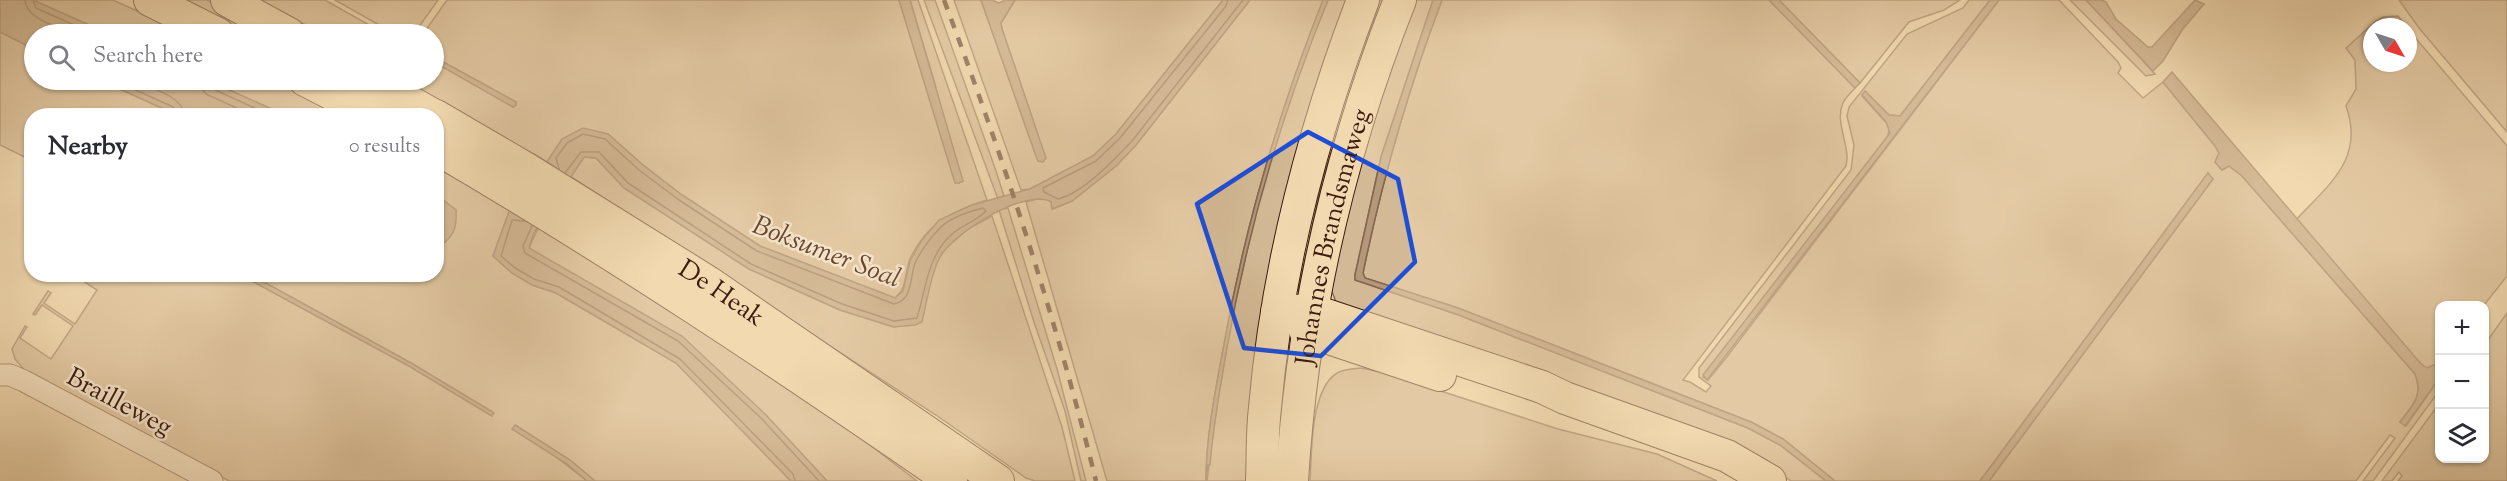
<!DOCTYPE html>
<meta charset="utf-8">
<style>
:root{--surface:#fff;--page:#f7f7f7;--text:#2b2b33;--muted:#7c7c81;--line:#e1e1e2}
body{margin:0;font-family:"Sorts Mill Goudy",serif;background:var(--page);color:var(--text)}
.controls{position:absolute;right:18px;bottom:18px;display:grid;overflow:hidden;border-radius:12px;box-shadow:0 2px 4px #0004}
.controls button{width:54px;height:54px;display:grid;place-items:center;padding:0;border:0;border-bottom:2px solid var(--line);background:var(--surface);color:var(--text);font:30px sans-serif}
.compass{position:absolute;left:2363px;top:18px;width:54px;height:54px;border-radius:50%;background:var(--surface);box-shadow:0 2px 4px #0004;rotate:129deg}
.list{margin:0;padding:0;list-style:none}
h2{display:flex;justify-content:space-between;align-items:center;height:78px;margin:0;padding:0 24px;font-size:26px}
h2 small{font-size:20px;font-weight:400;color:var(--muted)}
.icon{flex:none;width:33px;height:33px;fill:none;stroke:currentColor;stroke-width:2;stroke-linecap:round;stroke-linejoin:round}
.map{position:relative;flex:none;width:2507px;height:481px;overflow:hidden}
.search{position:absolute;background:var(--surface);box-shadow:0 2px 4px #0004;left:24px;top:24px;width:420px;height:66px;display:flex;align-items:center;gap:15px;box-sizing:border-box;padding:0 21px;border-radius:33px;color:var(--muted);font-size:22px}
.panel{position:absolute;background:var(--surface);box-shadow:0 2px 4px #0004;left:24px;top:108px;width:420px;height:174px;border-radius:24px}
.map>svg:first-child{display:block}
.green{fill:#d3b995;stroke:#886a52;stroke-width:1.5}
.water{fill:#b49879;stroke:#84664f;stroke-width:1.5}
.lines{fill:none;stroke-linecap:round;stroke-linejoin:round}
.shore{stroke:#785a44;stroke-width:1.5}
.minor-casing{stroke:#6a4a37;stroke-width:23}
.highway-casing{stroke:#3d1b0f;stroke-width:34}
.minor{stroke:#f7e6cc;stroke-width:21}
.highway{stroke:#f2d9b0;stroke-width:32}
.rail{stroke:#3d1b0f;stroke-width:4.5;stroke-dasharray:10 10;stroke-linecap:butt}
.marked{fill:none;stroke:#1d4ed8;stroke-width:4.5;stroke-linejoin:round}
.labels{text-anchor:middle;stroke-width:5;stroke-linejoin:round;paint-order:stroke}
.street-label{font-size:26px;fill:#3d1b0f;stroke:#f7e6cc}
.water-label{font-size:27px;font-style:italic;fill:#674734;stroke:#f7e6cc}
</style>
<div class="map">
<svg width="2507" height="481" viewBox="0 0 2507 481">
<rect width="100%" height="100%" fill="#f2d9b0"/>
<filter id="stains"><feTurbulence type="fractalNoise" baseFrequency=".00333" numOctaves="4"/><feColorMatrix values="0 0 0 0 .2 0 0 0 0 .09 0 0 0 0 .02 0 0 0 .5 -.17"/></filter>
<radialGradient id="worn" r=".72"><stop offset=".6" stop-color="#630" stop-opacity="0"/><stop offset="1" stop-color="#630" stop-opacity=".3"/></radialGradient>
<g class="green">
<polygon points="33,0 113,0 188,34 109,34"/>
<polygon points="175,0 207,0 272,34 247,34"/>
<polygon points="260,0 325,0 385,34 322,34"/>
<polygon points="335,0 438,0 414,34 395,34"/>
<path d="M 447,0 L 899,0 L 955,182 L 959,183 L 935,84 L 910,0 L 918,0 L 987,200 C 952,211 925,225 910,259 C 904,274 908,287 895,298 L 760,246 L 682,195 L 643,165 L 608,134 L 562,139 L 547,162 L 534,154 L 531,157 L 402,80 L 434,80 L 434,62 L 516,105 L 516,102 L 434,57 L 434,34 L 423,34 Z"/>
<polygon points="924,0 935,0 995,168 1004,196 998,199"/>
<polygon points="954,0 981,0 1036,156 1035,126 1002,29 1001,23 1015,0 1223,0 1116,134 1093,156 1030,189 1021,190"/>
<path d="M 1250,0 L 1323,0 C 1278,114 1244,229 1223,350 C 1215,393 1206,437 1206,481 L 1107,481 L 1026,202 C 1036,200 1041,196 1051,201 L 1053,209 L 1072,201 L 1116,166 L 1136,145 Z"/>
<polygon points="1328,0 1352,0 1252,481 1207,481 1217,404 1232,317 1252,229 1269,162 1300,69"/>
<polygon points="1380,0 1391,0 1305,292 1298,291 1322,181"/>
<polygon points="1412,0 1433,0 1381,157 1355,275 1355,280 1456,314 1748,428 1780,445 1826,481 1791,481 1744,450 1336,302 1329,284 1355,166"/>
<path d="M 1442,0 L 1769,0 L 1855,88 C 1851,93 1845,98 1843,103 C 1834,122 1851,146 1846,166 L 1683,380 L 1690,382 L 1706,392 L 1711,386 L 1699,377 L 1699,368 L 1851,170 L 1854,145 L 1847,116 L 1849,107 L 1907,34 L 1963,8 L 1969,0 L 1990,0 L 1900,116 L 1889,115 L 1865,92 L 1862,96 L 1890,127 L 1887,138 L 1703,377 L 1708,380 L 1726,358 L 1999,0 L 2059,0 L 2118,62 L 2121,68 L 2118,73 L 2143,98 L 2163,82 L 2215,146 L 2219,153 L 2215,162 L 2222,170 L 2229,166 L 2242,176 L 2415,374 C 2424,396 2412,405 2400,422 L 2406,426 L 2439,379 L 2439,391 L 2373,481 L 2363,481 L 2395,438 L 2390,435 L 2356,481 L 1989,481 L 2213,179 L 2208,173 L 1980,481 L 1835,481 L 1783,439 L 1751,422 L 1458,308 L 1365,278 L 1363,273 C 1383,176 1407,92 1442,0 Z"/>
<polygon points="1779,0 1960,0 1944,10 1909,22 1860,83"/>
<polygon points="2070,0 2086,0 2155,74 2146,76"/>
<polygon points="2399,0 2507,0 2507,132 2419,28"/>
<path d="M 2398,16 L 2407,27 L 2372,27 L 2372,63 L 2408,63 L 2408,29 L 2507,146 L 2507,276 L 2484,305 L 2440,306 L 2439,363 L 2427,368 L 2421,364 L 2296,220 C 2329,184 2365,159 2346,106 L 2356,89 L 2355,60 L 2346,48 L 2376,21 L 2383,17 Z"/>
<polygon points="0,32 34,49 34,80 100,80 177,115 32,116 31,160 0,145"/>
<polygon points="207,80 285,80 350,115 285,115"/>
<polygon points="584,157 596,158 624,188 749,269 840,310 894,327 945,249 968,229 992,216 1062,427 1075,481 1035,481 1026,478 936,415 570,176"/>
<polygon points="437,166 510,209 493,256 512,273 532,285 556,293 676,363 791,481 595,481 570,460 515,425 587,481 229,481 25,371 15,359 12,349 25,326 27,327 20,338 51,359 73,326 42,305 35,315 33,314 48,291 51,293 44,303 75,324 97,290 74,275 241,275 409,366 492,416 493,412 411,363 251,275 436,274 437,247 439,247 442,198 437,195"/>
<polygon points="1008,208 1057,369 1086,481 1081,481 1065,411 1034,322 999,210"/>
<polygon points="539,226 777,374 917,481 827,481 765,414 529,248"/>
<polygon points="2507,313 2507,481 2398,481 2402,476 2399,472 2392,481 2382,481 2439,404 2440,458 2484,458 2485,344"/>
<path d="M 1361,368 L 1385,373 L 1558,429 L 1657,454 L 1717,481 L 1310,481 C 1312,452 1310,390 1337,373 C 1344,369 1353,369 1361,368 Z"/>
</g>
<g class="water">
<polygon points="0,0 33,0 109,34 34,34 34,49 0,32"/>
<polygon points="899,0 910,0 963,181 959,183 955,183"/>
<polygon points="981,0 992,0 999,3 1005,0 1015,0 1001,23 1002,29 1046,158 1043,162 1038,161 1036,156"/>
<path d="M 1223,0 L 1250,0 L 1136,145 L 1116,166 L 1072,201 L 1052,209 L 1051,202 C 1028,187 951,233 939,259 C 930,277 927,302 922,322 L 915,325 L 894,327 L 840,310 L 749,269 L 624,188 L 596,158 L 584,157 L 534,233 L 529,248 L 682,336 L 765,414 L 827,481 L 791,481 L 676,363 L 556,293 L 532,285 L 512,273 L 493,256 L 510,209 L 551,174 L 554,166 L 547,162 L 562,139 L 583,128 L 608,134 L 643,165 L 682,195 L 760,246 L 895,298 L 903,291 L 910,261 L 922,240 L 939,220 L 972,205 L 1030,189 L 1093,156 L 1116,134 Z"/>
<path d="M 1323,0 L 1328,0 C 1282,113 1248,228 1227,348 C 1220,387 1213,426 1210,465 L 1208,465 L 1206,481 C 1206,437 1215,393 1223,350 C 1244,229 1278,114 1323,0 Z"/>
<path d="M 1433,0 L 1442,0 C 1407,92 1383,176 1363,273 L 1365,278 L 1458,308 L 1751,422 L 1783,439 L 1835,481 L 1826,481 L 1780,445 L 1748,428 L 1456,314 L 1355,280 L 1355,275 L 1381,157 Z"/>
<polygon points="1769,0 1779,0 1860,83 1855,88"/>
<polygon points="1990,0 1999,0 1707,380 1703,375 1890,133 1886,122 1862,95 1865,91 1889,115 1900,116"/>
<polygon points="2086,0 2102,0 2106,2 2116,19 2148,47 2152,47 2195,0 2204,4 2182,30 2163,61 2153,71"/>
<polygon points="434,57 516,102 516,105 513,107 434,62"/>
<path d="M 2172,72 L 2421,364 L 2427,368 L 2439,363 L 2439,379 L 2405,426 L 2400,422 C 2413,406 2424,395 2415,374 L 2242,176 L 2229,166 L 2222,170 L 2215,162 L 2219,153 L 2215,146 L 2163,82 Z"/>
<polygon points="100,80 207,80 285,115 177,115"/>
<polygon points="2208,173 2213,179 1989,481 1980,481"/>
<path d="M 437,195 L 456,210 C 457,229 454,236 439,247 L 437,247 Z"/>
<polygon points="241,275 251,275 411,363 494,413 492,416 409,366"/>
<polygon points="515,425 570,460 595,481 587,481 567,464 512,429"/>
</g>
<g class="lines">
<g class="shore">
<path d="M 25,0 C 26,20 60,27 76,34"/>
<polyline points="33,0 36,8 94,34"/>
<path d="M 1228,0 L 1226,6 L 1120,138 L 1096,161 L 1043,188 L 1044,192 L 1058,199 C 1083,193 1114,160 1132,141 L 1243,0"/>
<polyline points="114,80 173,107 177,116"/>
<path d="M 132,80 C 148,87 184,96 185,116"/>
<polyline points="199,80 200,87 206,94 254,116"/>
<polyline points="207,80 211,88 272,116"/>
<path d="M 559,169 L 556,158 L 567,143 L 583,134 L 605,139 L 639,170 L 679,200 L 757,251 L 894,304 C 914,300 909,276 916,261 C 922,249 931,237 941,227 C 950,218 970,211 983,208 L 986,211 C 977,221 961,225 951,235 C 927,257 926,289 917,318 L 894,321 L 842,304 L 751,264 L 628,183 L 599,152 L 581,152 L 565,173"/>
<polyline points="525,221 512,220 501,256 515,268 534,279 559,287 680,359 793,474 795,481"/>
<polyline points="532,226 523,246 525,253 678,341 761,418 819,481"/>
</g>
<defs>
<polyline id="minor" points="0,375 10,375 24,381 212,481"/>
<g id="highway">
<polyline points="150,0 218,34"/>
<polyline points="227,0 289,34"/>
<polyline points="305,80 375,116"/>
<polyline points="371,80 435,116"/>
<path id="s1" d="M 436,116 L 525,168 L 708,282 L 998,481"/>
<path d="M 436,148 C 614,252 782,364 951,481"/>
<polyline points="1277,312 1311,310 1542,387 1565,398 1727,456 1770,481"/>
<polyline points="1305,330 1440,375"/>
<path d="M 1262,481 C 1263,457 1262,432 1265,408 C 1277,268 1313,131 1363,0"/>
<path id="s2" d="M 1292,481 C 1302,315 1339,154 1400,0"/>
</g>
</defs>
<use href="#minor" class="minor-casing"/>
<use href="#highway" class="highway-casing"/>
<use href="#minor" class="minor"/>
<use href="#highway" class="highway"/>
<path class="rail" d="M 944,0 C 1003,157 1056,318 1096,481"/>
</g>
<path d="M0 0H2507V481H0ZM 1308,132 L 1398,179 L 1415,262 L 1321,356 L 1244,348 L 1197,204 Z" fill="#f2d9b0" fill-opacity=".55" fill-rule="evenodd"/>
<path class="marked" d="M 1308,132 L 1398,179 L 1415,262 L 1321,356 L 1244,348 L 1197,204 Z"/>
<g class="labels">
<g class="street-label">
<text dy="9" stroke="none"><textPath href="#s2" startOffset="248">Johannes Brandsmaweg</textPath></text>
<text dy="9" stroke="none"><textPath href="#s1" startOffset="336">De Heak</textPath></text>
<text transform="translate(120 401) rotate(28)" y="9">Brailleweg</text>
</g>
<g class="water-label">
<text transform="translate(827 251) rotate(21)" y="9">Boksumer Soal</text>
</g>
</g>
<rect width="100%" height="100%" filter="url(#stains)"/>
<rect width="100%" height="100%" fill="url(#worn)"/>
</svg>
<div class="controls">
<button>+</button>
<button>−</button>
<button><svg class="icon" aria-label="layers" viewBox="0 0 24 24"><path d="M12 4l9 5-9 5-9-5zM3 14l9 5 9-5"/></svg></button>
</div>
<svg class="compass" viewBox="-18 -18 36 36"><path d="M0-13l5 13h-10z" fill="#e53935"/><path d="M0 13l5-13h-10z" fill="#7c7c81"/></svg>
<div class="search"><svg class="icon" aria-label="search" viewBox="0 0 24 24"><circle cx="10" cy="10" r="6"/><path d="M15 15l6 6"/></svg>Search here</div>
<section class="panel">
<h2>Nearby<small>0 results</small></h2>
<ul class="list">
</ul>
</section>
</div>
